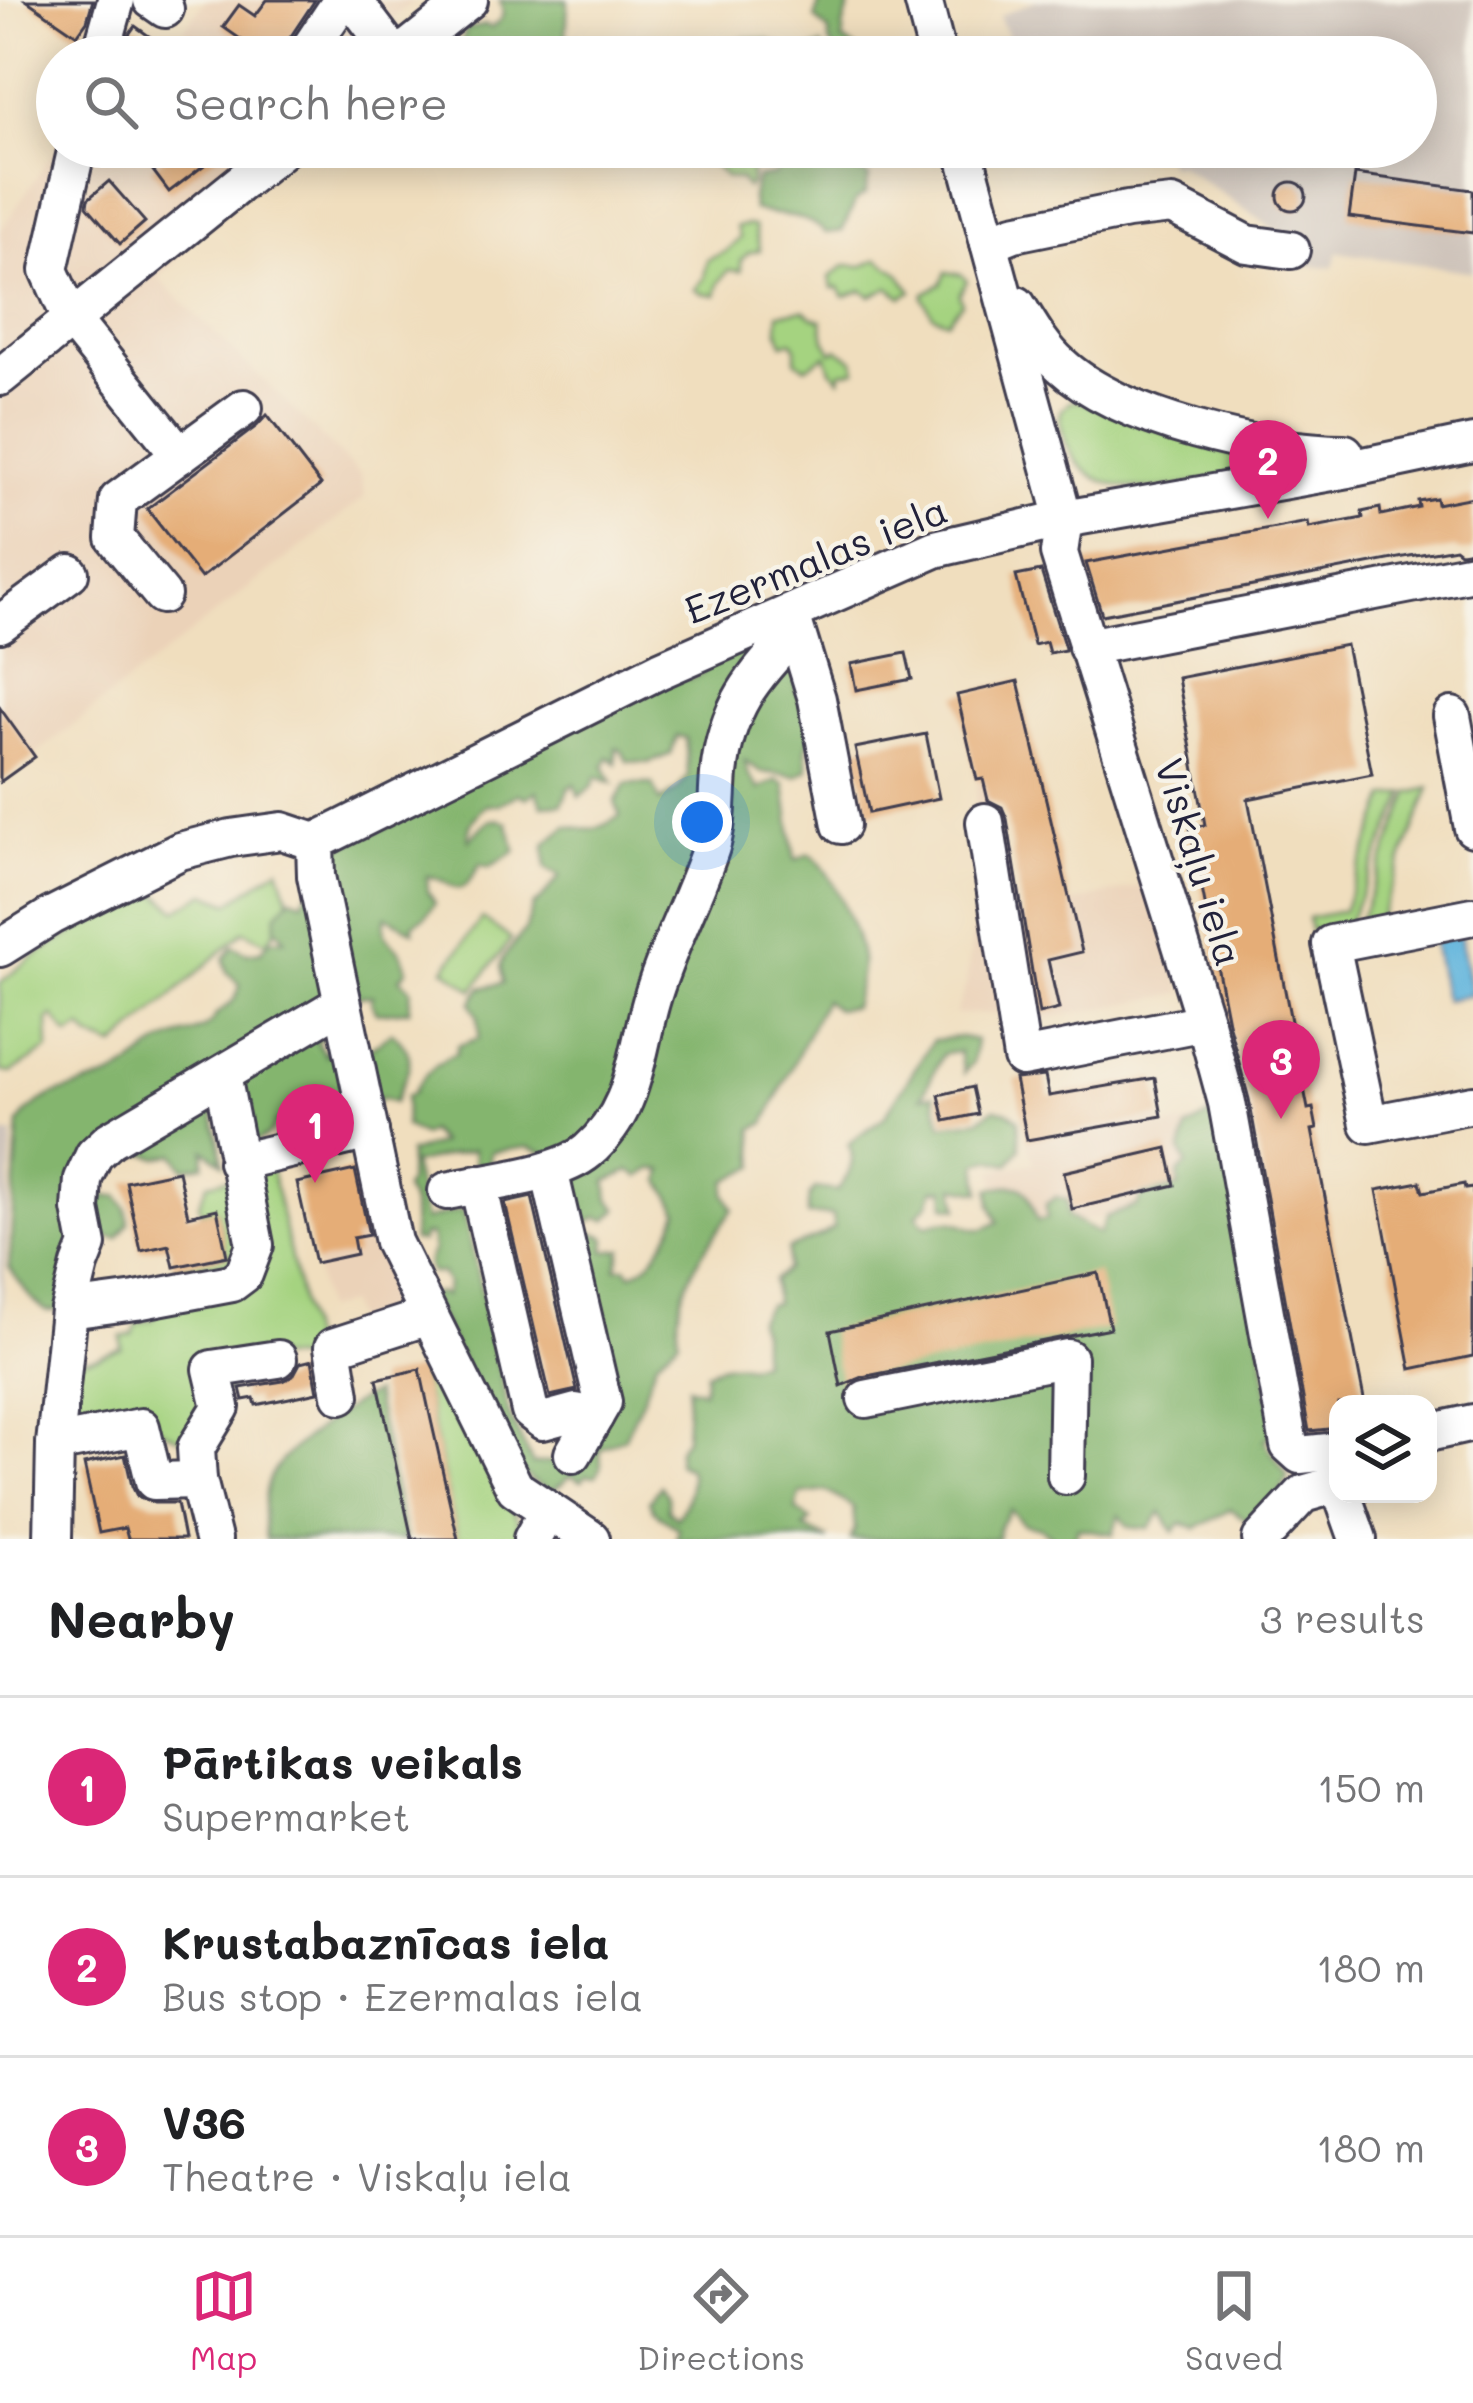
<!DOCTYPE html>
<meta charset="utf-8">
<style>
:root{--surface:#fff;--page:#f2f2f2;--text:#202124;--muted:#757577;--line:#e0e0e0;--accent:#db2777}
body{margin:0;font-family:Mali,sans-serif;background:var(--page);color:var(--text)}
.controls{position:absolute;right:36px;bottom:36px;display:grid;overflow:hidden;border-radius:24px;box-shadow:0 6px 30px #0003}
.controls button{width:108px;height:108px;display:grid;place-items:center;padding:0;border:0;border-bottom:3px solid var(--line);background:var(--surface);color:var(--text);font:60px sans-serif}
.you{position:absolute;left:702px;top:822px;width:42px;height:42px;margin:-30px;border:9px solid #fff;border-radius:50%;background:#1a73e8;box-shadow:0 0 0 18px #1a73e833}
.badge{display:grid;place-items:center;width:78px;height:78px;border-radius:50%;background:var(--accent);color:#fff;font-size:39px;font-weight:700}
.pin{position:absolute;translate:-50% -99px;filter:drop-shadow(0 3px 6px #0008)}
.pin::after{content:'';position:absolute;top:63px;width:42px;height:36px;background:inherit;clip-path:polygon(0 0,100% 0,50% 100%)}
.list{margin:0;padding:0;list-style:none}
h2{display:flex;justify-content:space-between;align-items:center;height:156px;margin:0;padding:0 48px;font-size:51px}
h2 small{font-size:39px;font-weight:400;color:var(--muted)}
.list li{display:grid;grid-template-columns:78px 1fr auto;gap:36px;align-items:center;box-sizing:border-box;height:180px;padding:0 48px;border-top:3px solid var(--line)}
.list b{display:block;font-size:45px;white-space:nowrap}
.list p{margin:0;font-size:39px;white-space:nowrap;color:var(--muted)}
.list em{font-size:39px;font-style:normal;color:var(--muted)}
.icon{flex:none;width:66px;height:66px;fill:none;stroke:currentColor;stroke-width:2;stroke-linecap:round;stroke-linejoin:round}
.map{position:relative;flex:none;width:1473px;height:1539px;overflow:hidden}
.search{position:absolute;background:var(--surface);box-shadow:0 6px 30px #0003;left:36px;right:36px;top:36px;height:132px;display:flex;align-items:center;gap:30px;box-sizing:border-box;padding:0 42px;border-radius:66px;color:var(--muted);font-size:45px}
.sheet{height:696px;background:var(--surface)}
nav{display:flex;justify-content:space-around;align-items:center;box-sizing:border-box;height:168px;border-top:3px solid var(--line);background:var(--surface);font-size:33px;color:var(--muted)}
nav a{display:grid;justify-items:center;gap:6px}
nav .on{color:var(--accent)}
.map>svg:first-child{display:block}
.built{fill:#ebd2b8}
.industrial{fill:#cdc2b9}
.green{fill:#a5d380;stroke:#647a5e;stroke-width:3}
.forest{fill:#84b56e;stroke:#536c54;stroke-width:3;fill-rule:evenodd}
.water{fill:#62b5dd;stroke:#426c8c;stroke-width:3}
.building{fill:#e5ad77}
.lines{fill:none;stroke-linecap:round;stroke-linejoin:round}
.minor-casing{stroke:#413e4f;stroke-width:42}
.minor{stroke:#fff;stroke-width:36}
.labels{text-anchor:middle;stroke-width:9;stroke-linejoin:round;paint-order:stroke}
.street-label{font-size:39px;fill:#22223b;stroke:#f7f3e8}
</style>
<div class="map">
<svg width="1473" height="1539" viewBox="0 0 1473 1539">
<rect width="100%" height="100%" fill="#f7f3e8"/>
<filter id="ink" filterUnits="userSpaceOnUse"><feTurbulence type="fractalNoise" baseFrequency=".00833" numOctaves="2"/><feDisplacementMap in="SourceGraphic" scale="24" xChannelSelector="R" yChannelSelector="G"/><feConvolveMatrix kernelMatrix="1 2 1 2 8 2 1 2 1" color-interpolation-filters="sRGB"/></filter>
<filter id="wash" filterUnits="userSpaceOnUse"><feTurbulence type="fractalNoise" baseFrequency=".004" numOctaves="4" result="noise"/><feDisplacementMap in="SourceGraphic" scale="48" xChannelSelector="R" yChannelSelector="G"/><feGaussianBlur stdDeviation="2.7" result="paint"/><feColorMatrix in="noise" values="0 0 0 0 0 0 0 0 0 0 0 0 0 0 0 0 0 1.4 0 .05"/><feComposite in="paint" operator="in"/></filter>
<g filter="url(#wash)">
<rect width="100%" height="100%" fill="#f0debe"/>
<g class="built">
<polygon points="205,0 414,0 349,57 222,57 184,30"/>
<polygon points="57,147 95,147 99,150 102,147 246,147 152,230 180,257 158,278 361,475 365,497 0,782 0,231"/>
<polygon points="983,779 1039,1013 1059,1008 1048,960 1082,952 1071,903 1152,883 1183,993 1038,1020 1017,1013 955,1014 966,986 978,889 973,839 977,780"/>
<polygon points="1162,1116 1164,1128 1223,1117 1236,1192 1007,1235 993,1170 1034,1163 1027,1140"/>
<polygon points="376,1233 406,1309 356,1328 348,1303 324,1310 315,1263 355,1254 353,1238"/>
</g>
<g class="industrial">
<polygon points="1037,0 1473,0 1473,272 1338,252 1334,267 1278,265 1277,231 1178,164 1169,165 1161,147 1416,147 1416,57 1029,57 1011,44 999,16"/>
<polygon points="0,1134 13,1134 0,1356"/>
</g>
<g class="green">
<polygon points="747,38 768,40 797,54 822,46 822,57 727,57 729,41"/>
<polygon points="691,147 712,147 736,166 732,147 741,149 751,169 751,184 747,188 741,180 725,177 707,157"/>
<polygon points="747,225 754,226 760,250 748,253 741,260 741,271 729,270 719,282 716,295 702,293 695,289 704,278 707,260 727,251 740,238 736,227"/>
<polygon points="878,259 899,273 912,291 902,297 889,287 871,296 862,290 844,297 839,288 832,288 830,277 846,265 863,266"/>
<polygon points="946,272 962,275 967,281 959,295 962,303 947,321 933,315 923,298 924,293 941,284"/>
<polygon points="804,310 812,317 822,320 825,340 832,352 838,349 854,360 856,370 841,372 840,379 831,370 826,355 806,367 796,361 796,348 792,341 783,344 778,329 779,313"/>
<path d="M 1071,401 L 1080,401 L 1263,466 C 1204,482 1086,521 1063,433 C 1059,418 1057,410 1071,401 Z"/>
<polygon points="1430,788 1377,924 1359,921 1410,793"/>
<polygon points="1406,793 1348,923 1310,931 1308,918 1343,911 1387,797"/>
<path d="M 279,868 L 292,908 L 267,942 L 244,931 L 115,1047 L 91,1038 L 82,1028 L 69,1036 L 53,1016 L 48,1020 L 49,1049 L 11,1073 L 0,1071 L 0,983 C 46,943 100,916 157,893 L 177,910 L 206,893 L 230,903 Z"/>
<polygon points="482,918 511,939 473,990 445,969"/>
<polygon points="271,1169 314,1360 252,1356 190,1444 147,1422 63,1436 74,1361 97,1357 122,1348 121,1337 133,1334 137,1323 154,1319 155,1310 185,1302 174,1267 227,1256 217,1210 201,1213 199,1203 208,1183"/>
<polygon points="435,1340 518,1521 519,1539 458,1539 420,1369 418,1344"/>
</g>
<g class="forest">
<path d="M 500,0 L 568,0 L 566,39 L 589,40 L 596,53 L 593,57 L 450,57 L 449,54 L 461,44 L 466,29 L 486,25 L 491,28 C 504,18 505,15 500,0 Z"/>
<polygon points="820,0 841,0 850,4 843,27 843,41 870,57 832,57 835,51 829,42 829,32 815,18"/>
<path d="M 814,147 L 866,147 L 864,162 L 851,168 L 869,177 L 865,194 L 856,200 L 842,231 L 826,233 C 805,213 780,217 753,210 L 752,197 L 757,178 L 775,175 L 780,167 L 794,161 L 807,152 L 812,158 Z"/>
<path d="M 721,628 L 799,657 L 796,691 L 811,702 L 813,729 L 806,749 L 808,769 L 797,776 L 761,772 L 745,761 L 748,773 L 759,789 L 777,780 L 785,785 L 795,860 L 809,854 C 831,865 857,932 861,958 C 863,973 856,992 853,1007 L 836,1009 L 824,1000 L 765,1123 L 753,1129 L 756,1166 L 727,1181 L 725,1193 L 733,1209 C 707,1244 671,1292 679,1339 L 656,1361 L 643,1397 L 625,1437 L 600,1449 L 601,1466 L 596,1476 L 586,1475 L 582,1481 L 571,1476 L 552,1491 L 532,1481 L 514,1465 L 429,1296 L 438,1293 L 445,1296 L 447,1283 L 441,1273 L 431,1273 C 425,1263 428,1259 433,1251 L 431,1235 L 422,1236 L 422,1242 L 413,1241 L 412,1205 L 404,1190 L 408,1181 L 409,1153 L 440,1143 L 429,1131 L 422,1136 L 405,1126 L 406,1096 L 412,1094 C 422,1077 438,1060 457,1053 L 457,1046 L 479,1038 L 478,1017 L 471,1003 L 481,988 L 503,983 L 501,966 L 503,958 L 526,929 L 533,906 L 541,900 L 560,876 L 546,868 L 545,844 L 567,826 C 593,831 598,830 620,816 L 615,802 L 626,784 L 653,784 L 660,802 L 678,789 L 688,776 L 686,738 L 677,736 L 671,754 L 648,763 L 627,761 L 622,751 L 616,748 L 616,763 L 608,757 L 604,767 L 613,783 L 596,777 L 592,787 L 579,797 L 575,784 L 569,788 L 562,804 L 542,805 L 537,791 L 527,798 L 519,794 L 499,804 L 485,806 C 476,816 466,825 469,840 C 481,829 488,813 507,822 L 516,851 L 489,867 L 480,864 C 457,909 454,878 427,876 L 428,892 L 435,903 L 425,917 L 413,924 L 413,931 C 404,925 394,921 386,916 C 380,941 390,936 401,953 C 402,954 407,969 407,970 L 400,978 L 411,989 L 409,1010 L 377,1013 L 371,1002 L 373,996 L 324,997 L 327,1035 L 316,1041 L 326,1056 L 330,1043 L 338,1038 L 361,1055 L 392,1032 C 423,1060 405,1071 395,1102 L 381,1097 C 370,1114 349,1122 331,1131 L 325,1113 L 315,1130 L 296,1118 L 289,1125 L 280,1125 L 277,1121 C 271,1137 261,1141 244,1145 L 236,1107 L 202,1101 L 213,1111 L 223,1163 L 205,1150 L 204,1165 L 184,1168 L 175,1154 L 158,1158 L 144,1153 L 107,1166 L 101,1190 L 108,1197 L 118,1196 L 126,1208 L 129,1223 L 118,1238 L 76,1235 L 64,1310 L 46,1311 L 30,1297 L 9,1267 L 19,1123 C 40,1091 76,1090 109,1078 C 129,1071 145,1053 163,1043 C 176,1035 195,1035 207,1026 C 212,1023 214,1016 219,1012 C 231,1002 237,1002 240,984 L 227,972 L 224,959 L 233,946 L 247,953 L 261,951 L 270,940 L 285,939 L 275,928 L 277,913 L 291,897 L 303,901 L 327,852 L 399,821 L 424,795 L 435,805 L 437,798 L 673,671 L 691,679 L 704,672 L 702,665 ZM 528,1147 L 559,1159 L 572,1182 L 576,1216 L 587,1223 L 598,1217 L 607,1220 L 618,1209 L 609,1199 L 607,1181 L 630,1171 L 640,1177 L 652,1169 L 663,1170 L 661,1181 L 679,1211 C 671,1232 654,1267 631,1274 L 626,1267 L 616,1268 L 622,1249 L 605,1251 L 606,1237 L 586,1230 L 576,1237 L 610,1407 L 566,1428 L 556,1461 L 533,1464 L 509,1415 L 463,1209 L 425,1220 L 412,1164 L 473,1150 L 475,1172 L 489,1170 L 491,1152 Z"/>
<path d="M 961,1037 L 976,1040 L 973,1062 L 964,1073 L 959,1052 L 943,1054 L 922,1096 L 934,1094 L 942,1125 L 980,1119 L 995,1108 L 1008,1111 L 1018,1119 L 1020,1148 L 1009,1164 L 990,1159 L 978,1163 L 981,1192 L 955,1187 L 959,1208 L 946,1206 L 945,1189 L 934,1189 L 929,1203 L 917,1215 L 926,1225 C 935,1223 948,1219 958,1223 C 978,1229 977,1234 998,1222 L 991,1205 L 990,1189 C 1027,1180 1027,1188 1037,1221 L 1047,1219 L 1046,1204 L 1056,1197 L 1067,1200 L 1068,1217 L 1099,1234 L 1106,1217 L 1137,1206 L 1142,1196 L 1179,1187 L 1178,1174 L 1187,1164 L 1181,1151 L 1187,1129 L 1209,1116 L 1225,1115 L 1275,1430 L 1264,1440 L 1288,1477 L 1272,1509 L 1247,1521 L 1231,1509 L 1196,1529 L 1181,1523 L 1174,1532 L 1161,1512 L 1149,1529 L 1129,1527 L 1119,1515 L 1113,1534 L 1078,1528 L 1075,1539 L 1055,1539 L 1040,1528 L 1023,1524 L 1010,1510 L 998,1529 L 998,1539 L 850,1539 L 855,1529 L 853,1507 L 826,1491 L 800,1494 L 796,1510 L 811,1520 L 804,1528 L 829,1539 L 676,1539 L 679,1529 L 654,1511 L 649,1501 L 660,1486 L 668,1496 L 668,1510 L 677,1518 C 687,1503 693,1487 689,1468 L 677,1463 L 678,1449 L 685,1438 L 688,1386 L 703,1391 L 706,1372 C 720,1365 733,1361 748,1366 L 761,1361 L 761,1331 L 757,1321 L 767,1305 L 775,1303 L 773,1280 L 787,1269 L 788,1249 L 823,1235 L 834,1227 L 833,1215 L 807,1215 L 809,1196 L 816,1188 L 837,1191 C 848,1177 857,1162 849,1145 C 859,1132 872,1128 884,1117 L 933,1040 Z"/>
<path d="M 374,1393 L 405,1539 L 266,1539 C 263,1520 263,1499 269,1480 C 277,1454 348,1405 374,1393 Z"/>
</g>
<polygon class="water" points="1460,935 1472,995 1445,1000 1433,941"/>
<g id="blocks">
<g class="building">
<polygon points="26,0 93,0 87,21 77,35"/>
<polygon points="267,0 315,0 285,45 282,57 266,57 223,27 239,5 255,16"/>
<polygon points="135,26 178,57 123,57 130,33"/>
<polygon points="179,147 228,147 169,192 151,168"/>
<polygon points="1355,174 1473,190 1473,233 1349,217"/>
<polygon points="109,181 145,222 120,244 87,206 88,199"/>
<circle cx="1292" cy="196" r="14"/>
<polygon points="267,415 321,485 201,578 147,509 257,426"/>
<polygon points="1473,497 1473,550 1460,552 1455,548 1404,557 1102,615 1086,563 1308,522 1309,528 1363,518 1362,512 1380,508 1381,515 1419,507 1418,501 1436,498 1437,504"/>
<polygon points="1041,571 1065,648 1065,650 1049,653 1046,642 1034,645 1016,576"/>
<polygon points="1346,645 1372,774 1248,799 1308,1109 1313,1108 1317,1129 1312,1130 1365,1404 1338,1404 1338,1428 1309,1431 1249,1099 1228,1022 1190,827 1205,825 1178,678"/>
<polygon points="906,653 912,679 856,690 851,664"/>
<polygon points="1018,681 1082,952 1048,960 1059,1009 1039,1014 1007,819 1002,807 988,800 983,779 977,780 957,695"/>
<polygon points="0,708 35,757 0,782"/>
<polygon points="926,734 939,798 869,813 855,748"/>
<polygon points="1045,1076 1049,1096 1155,1078 1162,1116 1027,1140 1015,1079"/>
<polygon points="972,1087 978,1114 945,1121 939,1095"/>
<polygon points="1167,1148 1175,1185 1072,1209 1064,1172"/>
<polygon points="355,1170 369,1235 353,1238 356,1254 315,1263 297,1183"/>
<polygon points="178,1171 188,1216 217,1209 227,1256 174,1267 169,1245 141,1251 126,1182"/>
<polygon points="1420,1182 1423,1192 1464,1184 1465,1189 1473,1188 1473,1356 1411,1369 1377,1190"/>
<polygon points="532,1197 577,1390 550,1396 505,1203"/>
<polygon points="1098,1273 1110,1328 862,1377 841,1386 830,1331"/>
<polygon points="312,1360 318,1392 256,1405 254,1398 243,1400 240,1388 283,1381 293,1376 300,1363"/>
<polygon points="420,1369 431,1420 458,1539 412,1539 377,1379"/>
<polygon points="125,1455 132,1486 137,1496 154,1503 177,1503 184,1539 128,1539 125,1528 99,1533 84,1464"/>
</g>
</g>
</g>
<g filter="url(#ink)">
<use href="#blocks" fill-opacity="0" stroke="#413e4f" stroke-width="3"/>
<g class="lines">
<defs>
<g id="minor">
<polyline points="152,0 165,9"/>
<polyline points="353,0 396,57"/>
<polyline points="923,0 938,57"/>
<polyline points="100,57 116,0"/>
<polyline points="304,57 342,0"/>
<polyline points="397,57 469,0"/>
<polyline points="77,147 49,270 71,319 180,455"/>
<polyline points="963,147 1064,519 1059,553 1205,1022 1227,1103 1289,1445 1300,1455 1338,1451"/>
<polyline points="989,243 1014,233 1127,210 1172,205 1247,244 1291,250"/>
<path d="M 1017,305 C 1030,326 1042,348 1061,365 C 1120,420 1266,453 1345,453"/>
<polyline points="0,377 285,147"/>
<polyline points="162,595 115,538 118,500 244,408"/>
<polyline points="791,614 817,699 841,825"/>
<polyline points="0,624 70,573"/>
<polyline points="1087,647 1473,572"/>
<polyline points="1452,716 1473,828"/>
<polyline points="985,822 1022,1058 1205,1022"/>
<polyline points="315,842 660,670 935,549 1064,519 1349,469 1473,443"/>
<polyline points="315,842 316,876 393,1242 515,1488 548,1510 532,1539"/>
<polyline points="1473,916 1331,944 1369,1124 1473,1104"/>
<polyline points="0,948 51,916 180,851 231,838 282,831 315,842"/>
<polyline points="237,1162 370,1131"/>
<polyline points="549,1170 603,1402 573,1454"/>
<polyline points="478,1184 530,1411 543,1421 576,1412 595,1416"/>
<path d="M 447,1191 C 486,1182 558,1176 588,1151 C 635,1110 635,1058 651,1002 C 666,949 694,899 711,847 C 718,824 717,797 719,774 C 726,708 752,677 796,632"/>
<polyline points="69,1310 136,1301 232,1283 244,1274 255,1245 222,1075"/>
<polyline points="341,1395 333,1347 429,1316"/>
<polyline points="866,1399 1068,1358 1066,1476"/>
<polyline points="1428,1433 1473,1423"/>
<polyline points="55,1444 141,1427 154,1481 198,1480"/>
<polyline points="1342,1494 1358,1539"/>
<polyline points="548,1510 591,1539"/>
<polyline points="53,1539 55,1444 69,1310 80,1265 88,1245 81,1209 83,1179 94,1155 110,1140 341,1004"/>
<polyline points="213,1539 198,1480 196,1448 221,1407 212,1369 278,1359"/>
<polyline points="1261,1539 1303,1494 1338,1484"/>
</g>
</defs>
<use href="#minor" class="minor-casing"/>
<use href="#minor" class="minor"/>
</g>
</g>
<g class="labels">
<g class="street-label">
<text transform="translate(816 560) rotate(-22)" y="14">Ezermalas iela</text>
<text transform="translate(1199 862) rotate(73)" y="14">Viskaļu iela</text>
</g>
</g>
</svg>
<div class="controls">
<button><svg class="icon" aria-label="layers" viewBox="0 0 24 24"><path d="M12 4l9 5-9 5-9-5zM3 14l9 5 9-5"/></svg></button>
</div>
<div class="you"></div>
<div class="pin badge" style="left:315px;top:1183px">1</div>
<div class="pin badge" style="left:1268px;top:519px">2</div>
<div class="pin badge" style="left:1281px;top:1119px">3</div>
<div class="search"><svg class="icon" aria-label="search" viewBox="0 0 24 24"><circle cx="10" cy="10" r="6"/><path d="M15 15l6 6"/></svg>Search here</div>
</div>
<section class="sheet">
<h2>Nearby<small>3 results</small></h2>
<ul class="list">
<li><span class="badge">1</span><div><b>Pārtikas veikals</b><p>Supermarket</p></div><em>150 m</em></li>
<li><span class="badge">2</span><div><b>Krustabaznīcas iela</b><p>Bus stop · Ezermalas iela</p></div><em>180 m</em></li>
<li><span class="badge">3</span><div><b>V36</b><p>Theatre · Viskaļu iela</p></div><em>180 m</em></li>
</ul>
</section>
<nav>
<a class="on"><svg class="icon" aria-label="map" viewBox="0 0 24 24"><path d="M3 6l6-2 6 2 6-2v14l-6 2-6-2-6 2zM9 4v14M15 6v14"/></svg>Map</a>
<a><svg class="icon" aria-label="directions" viewBox="0 0 24 24"><path d="M12 3l9 9-9 9-9-9zM9 14v-3h6M13 9l2 2-2 2"/></svg>Directions</a>
<a><svg class="icon" aria-label="saved" viewBox="0 0 24 24"><path d="M7 4h10v16l-5-4-5 4z"/></svg>Saved</a>
</nav>
